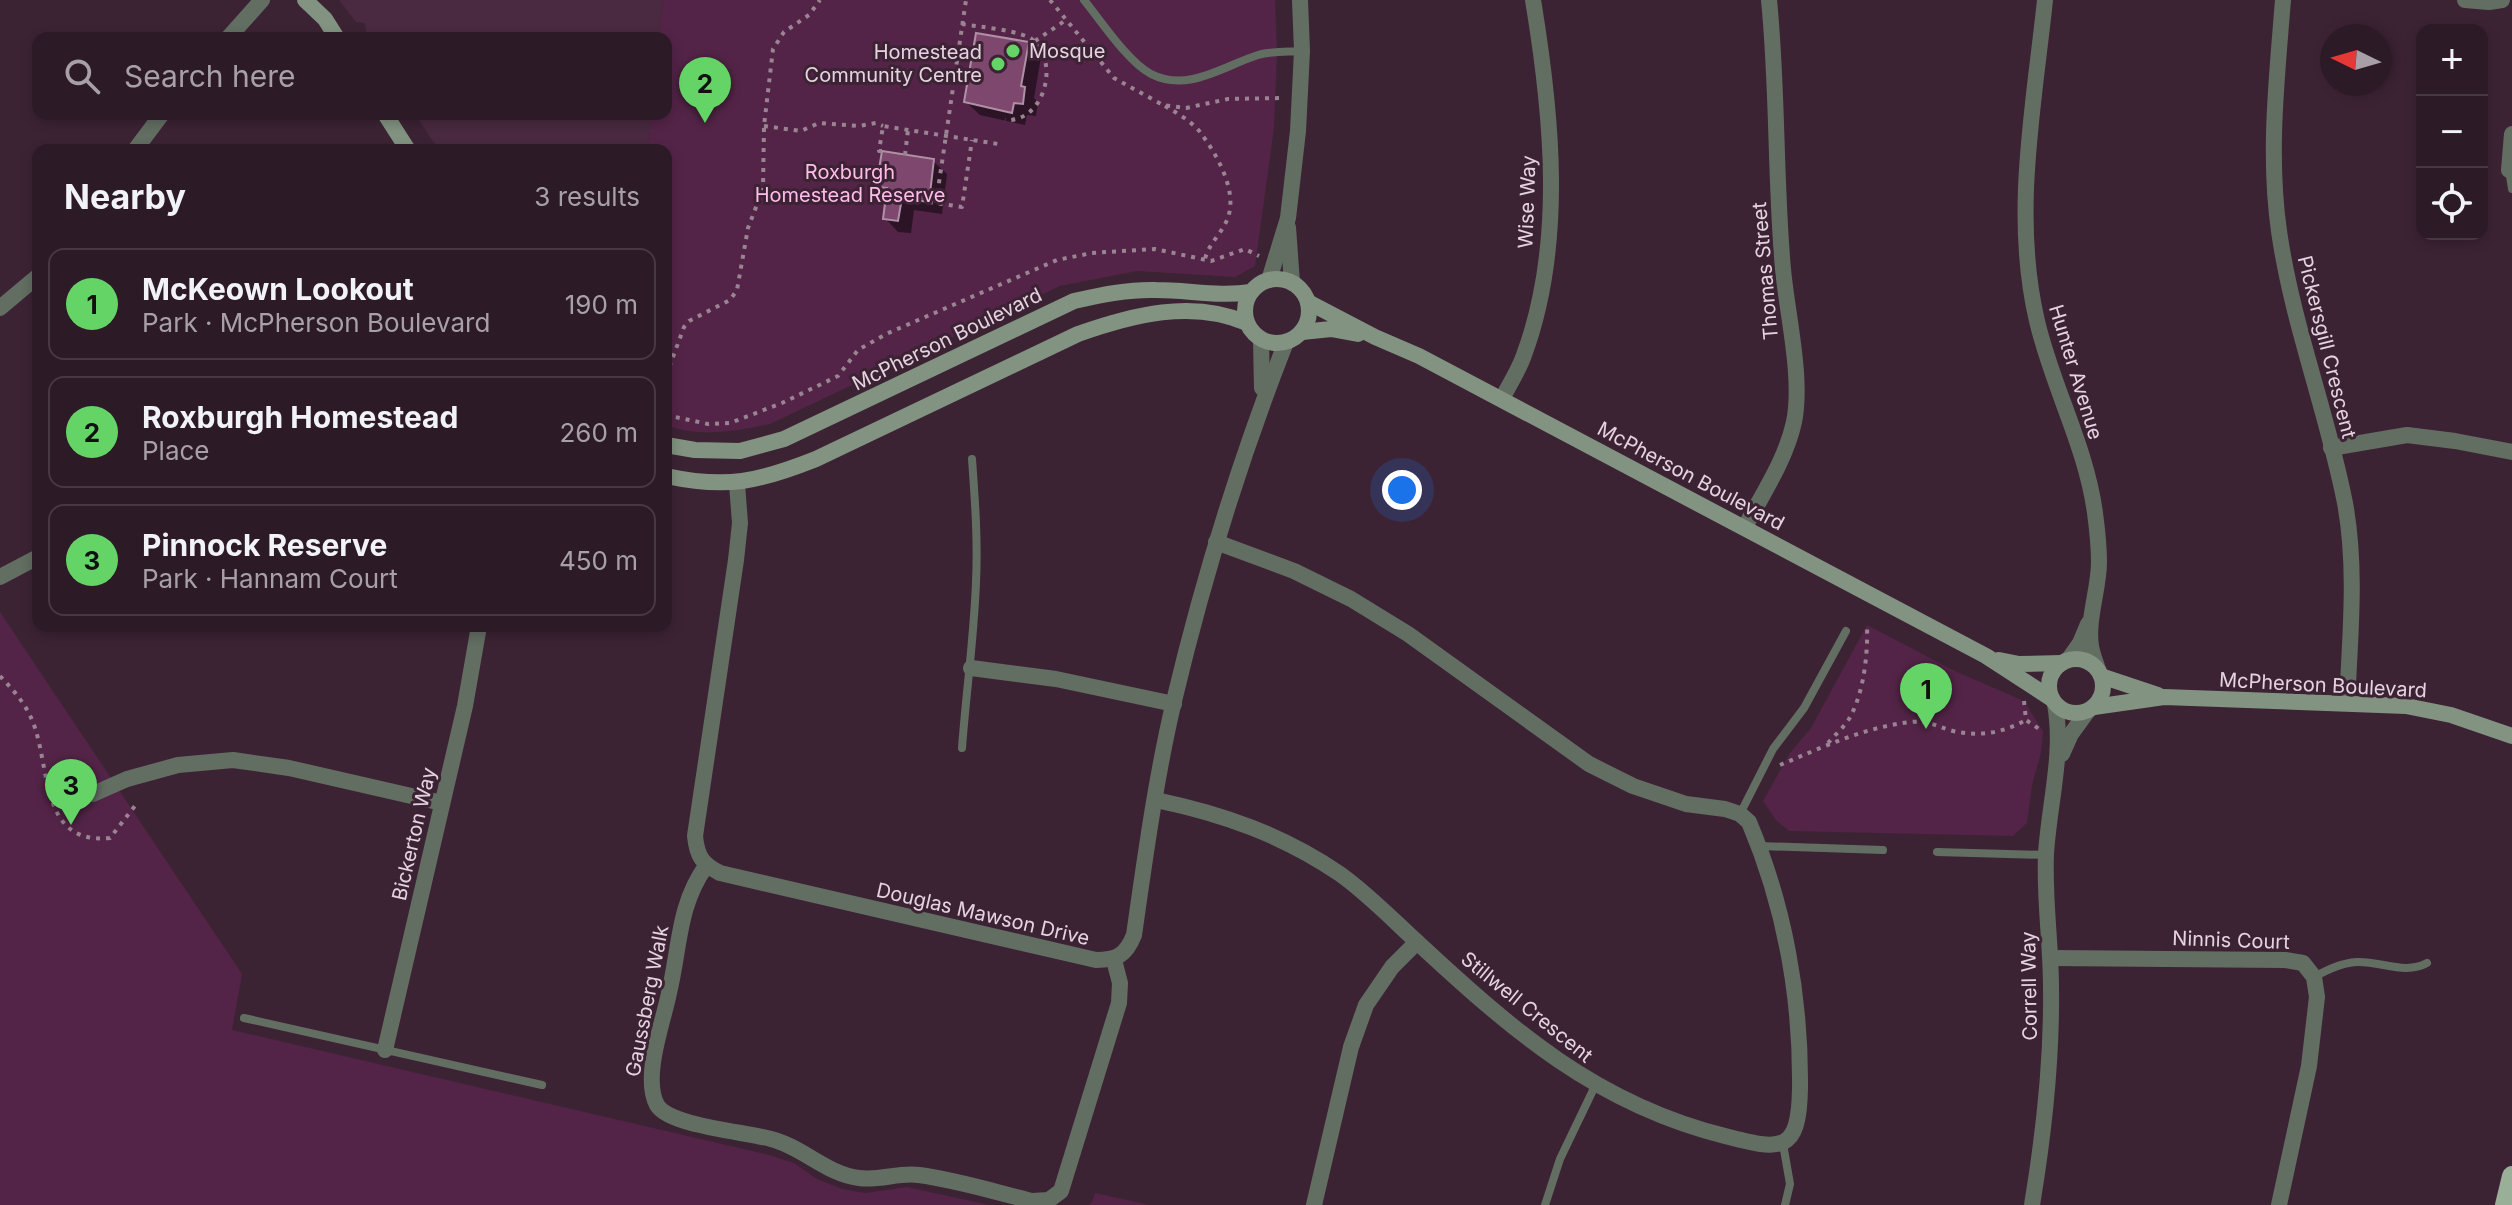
<!DOCTYPE html>
<meta charset="utf-8">
<style>
:root{--surface:#2d1a27;--page:#392733;--text:#f1f3f6;--muted:#a7a1a7;--line:#483844;--accent:#65d467}
body{margin:0;font-family:Inter,sans-serif;background:var(--page);color:var(--text)}
.controls{position:absolute;right:24px;top:24px;display:grid;overflow:hidden;border-radius:16px;box-shadow:0 4px 12px #0003}
.controls button{width:72px;height:72px;display:grid;place-items:center;padding:0;border:0;border-bottom:2px solid var(--line);background:var(--surface);color:var(--text);font:40px sans-serif}
.compass{position:absolute;left:2320px;top:24px;width:72px;height:72px;border-radius:50%;background:var(--surface);box-shadow:0 4px 12px #0003;rotate:275deg}
.you{position:absolute;left:1402px;top:490px;width:28px;height:28px;margin:-20px;border:6px solid #fff;border-radius:50%;background:#1a73e8;box-shadow:0 0 0 12px #1a73e833}
.badge{display:grid;place-items:center;width:52px;height:52px;border-radius:50%;background:var(--accent);color:#111;font-size:26px;font-weight:700}
.pin{position:absolute;translate:-50% -66px;filter:drop-shadow(0 2px 4px #0008)}
.pin::after{content:'';position:absolute;top:42px;width:28px;height:24px;background:inherit;clip-path:polygon(0 0,100% 0,50% 100%)}
.list{margin:0;padding:0;list-style:none}
h2{display:flex;justify-content:space-between;align-items:center;height:104px;margin:0;padding:0 32px;font-size:34px}
h2 small{font-size:26px;font-weight:400;color:var(--muted)}
.list li{display:grid;grid-template-columns:52px 1fr auto;gap:24px;align-items:center;box-sizing:border-box;height:112px;margin:0 16px 16px;padding:0 16px;border:2px solid var(--line);border-radius:16px}
.list b{display:block;font-size:30px;white-space:nowrap}
.list p{margin:0;font-size:26px;white-space:nowrap;color:var(--muted)}
.list em{font-size:26px;font-style:normal;color:var(--muted)}
.icon{flex:none;width:44px;height:44px;fill:none;stroke:currentColor;stroke-width:2;stroke-linecap:round;stroke-linejoin:round}
.map{position:relative;flex:none;width:2512px;height:1205px;overflow:hidden}
.search{position:absolute;background:var(--surface);box-shadow:0 4px 12px #0003;left:32px;top:32px;width:640px;height:88px;display:flex;align-items:center;gap:20px;box-sizing:border-box;padding:0 28px;border-radius:16px;color:var(--muted);font-size:30px}
.panel{position:absolute;background:var(--surface);box-shadow:0 4px 12px #0003;left:32px;top:144px;width:640px;height:488px;border-radius:16px}
.map>svg:first-child{display:block}
.built{fill:#492a40}
.green{fill:#532447}
.shadow{fill:#0007}
.building{fill:#7e476e;stroke:#af90a5;stroke-width:2}
.lines{fill:none;stroke-linecap:round;stroke-linejoin:round}
.path{stroke:#998492;stroke-width:4;stroke-dasharray:4 6;stroke-linecap:butt}
.lane{stroke:#636e63;stroke-width:8}
.street{stroke:#636e63;stroke-width:16}
.secondary{stroke:#829381;stroke-width:16}
.primary{stroke:#99af98;stroke-width:20}
.poi-dot{fill:#65d467;stroke:#3c2334;stroke-width:3}
.labels{text-anchor:middle;stroke-width:6;stroke-linejoin:round;paint-order:stroke}
.poi-label{font-size:20px;fill:#e5d4e0;stroke:#3c2334;text-anchor:start}
.park-label{font-size:20px;fill:#ffbcea;stroke:#3c2334}
.street-label{font-size:20px;fill:#e5d4e0;stroke:#3c2334}
</style>
<div class="map">
<svg width="2512" height="1205" viewBox="0 0 2512 1205">
<rect width="100%" height="100%" fill="#3c2334"/>
<g class="built">
<polygon points="339,0 663,0 659,38 367,38 365,23 356,22"/>
<polygon points="415,114 651,114 647,150 443,150 440,145 434,143"/>
</g>
<g class="green">
<path d="M 663,0 L 1275,0 L 1277,52 L 1274,128 L 1255,266 L 1235,277 L 1137,271 L 1060,286 L 770,424 C 736,431 699,438 666,425 L 666,150 L 647,150 L 651,114 L 666,114 L 666,38 L 659,38 Z"/>
<polygon points="0,612 242,974 232,1030 769,1155 794,1163 817,1179 842,1189 865,1193 907,1187 989,1205 0,1205"/>
<polygon points="1867,625 1957,672 2024,701 2043,731 2041,753 2032,785 2027,823 2013,836 1789,831 1776,820 1763,801 1790,753 1811,728"/>
<polygon points="1095,1193 1149,1205 1088,1205 1092,1202"/>
</g>
<g class="shadow">
<polygon points="1028,43 1041,57 1034,98 1038,102 1036,116 1027,115 1025,125 980,115 966,102"/>
<polygon points="933,161 947,174 942,214 914,210 911,233 898,232 885,218 888,196 879,186"/>
</g>
<g class="building">
<polygon points="976,33 1029,42 1021,86 1025,87 1023,104 1014,103 1012,113 964,102"/>
<polygon points="882,151 934,159 929,202 902,198 898,221 883,219 887,188 876,187"/>
</g>
<g class="lines">
<g class="path">
<polyline points="1050,0 1114,78 1163,105 1186,108 1228,99 1282,98"/>
<path d="M 962,24 C 978,27 1023,30 1034,41 C 1060,65 1043,123 1005,120"/>
<polyline points="1035,41 1066,20"/>
<path d="M 1165,106 C 1177,113 1191,121 1200,132 C 1216,153 1236,188 1229,214 C 1225,231 1209,242 1205,259"/>
<polyline points="764,126 801,131 819,123 859,126 876,123 883,126"/>
<polyline points="882,151 879,151 883,126 998,144"/>
<polyline points="905,155 908,130"/>
<polyline points="929,202 962,207 972,140"/>
<polyline points="936,203 966,0"/>
<polyline points="666,376 684,327 689,321 730,300 737,290 748,228 763,189 764,126 773,49 784,32 809,15 820,0"/>
<polyline points="666,415 708,424 730,423 782,403 838,376 858,350 886,334 1057,260 1092,253 1155,249 1211,261 1245,249 1259,256"/>
<path d="M 0,676 C 15,692 28,706 35,728 C 50,773 42,845 110,838 L 138,802"/>
<polyline points="2024,701 2026,720 2042,731"/>
<path d="M 1828,743 C 1835,735 1844,727 1849,719 C 1864,693 1868,654 1867,625"/>
<path d="M 1780,765 C 1823,747 1865,727 1911,722 C 1928,720 1938,727 1953,731 C 1980,737 2002,733 2026,720"/>
</g>
<g class="lane">
<path d="M 1084,0 C 1101,21 1128,62 1151,74 C 1188,93 1223,66 1258,55 C 1272,51 1287,52 1301,51"/>
<polyline points="2509,170 2512,189"/>
<path d="M 962,748 C 966,693 974,638 976,582 C 978,541 975,500 972,459"/>
<polyline points="1740,814 1773,749 1804,708 1846,631"/>
<polyline points="1759,846 1883,850"/>
<polyline points="1937,852 2046,855"/>
<path d="M 2314,977 C 2327,970 2341,963 2357,962 C 2381,961 2405,975 2427,963"/>
<polyline points="244,1018 542,1085"/>
<polyline points="1783,1144 1790,1184 1785,1205"/>
<polyline points="1545,1205 1560,1159 1595,1086"/>
</g>
<g class="street">
<path d="M 2045,0 C 2034,106 2012,215 2037,321 C 2052,386 2086,446 2095,513 C 2097,528 2099,546 2099,562 C 2099,589 2087,619 2091,646 C 2092,654 2096,662 2098,670"/>
<path d="M 2283,0 C 2277,77 2268,154 2279,231 C 2292,323 2327,411 2345,503 C 2357,568 2350,637 2347,703"/>
<polyline points="2465,0 2489,2 2502,0"/>
<polyline points="228,38 262,0"/>
<polyline points="135,150 162,114"/>
<polyline points="2509,170 2512,134"/>
<polyline points="1288,227 1292,283"/>
<polyline points="1269,280 1288,218 1298,131 1302,51 1300,0"/>
<polyline points="0,308 38,276"/>
<polyline points="1261,340 1262,388"/>
<path d="M 1502,399 C 1509,385 1519,370 1524,355 C 1565,244 1552,115 1533,0"/>
<polyline points="2331,448 2407,435 2455,441 2512,452"/>
<path d="M 737,484 L 740,523 L 736,560 L 695,836 C 697,856 702,864 720,873 L 1096,960 C 1117,960 1126,955 1134,935 C 1145,858 1156,777 1174,701 C 1203,579 1240,459 1286,342"/>
<path d="M 1745,527 C 1763,493 1786,459 1794,422 C 1803,378 1787,314 1783,269 C 1775,180 1778,90 1769,0"/>
<polyline points="0,577 38,557"/>
<polyline points="2068,660 2080,643 2088,624"/>
<polyline points="971,668 1056,679 1174,704"/>
<polyline points="2062,754 2071,734 2087,712"/>
<polyline points="93,794 127,779 178,765 233,760 289,768 442,803"/>
<path d="M 1156,800 C 1223,814 1283,835 1340,874 C 1368,894 1392,919 1417,942 C 1512,1030 1596,1104 1725,1136 C 1782,1151 1799,1153 1800,1088 C 1801,997 1784,905 1749,822 L 1740,814 L 1725,809 L 1686,804 L 1633,786 L 1589,764 L 1408,634 L 1351,599 L 1294,571 L 1216,542"/>
<path d="M 706,866 C 678,905 680,947 669,993 C 663,1023 642,1077 657,1105 C 669,1126 747,1132 771,1139 C 803,1147 826,1174 859,1178 C 880,1181 899,1172 919,1175 C 957,1180 995,1192 1032,1201 L 1049,1200 L 1061,1191 L 1119,1003 L 1120,983 L 1114,960"/>
<polyline points="2051,958 2285,960 2303,963 2314,977 2317,997 2309,1066 2279,1205"/>
<polyline points="385,1050 465,706 479,626"/>
<polyline points="1314,1205 1351,1047 1366,1005 1392,967 1417,942"/>
<path d="M 2032,1205 C 2044,1133 2052,1061 2051,988 C 2051,943 2044,899 2046,854 C 2049,804 2064,754 2055,704"/>
</g>
<g class="secondary">
<polyline points="305,0 325,19 337,38"/>
<polyline points="385,114 408,150"/>
<circle cx="1277" cy="311" r="32"/>
<polyline points="1308,302 1375,337 1419,356 1986,656 2052,699"/>
<polyline points="1302,332 1331,329 1358,334"/>
<path d="M 666,445 L 695,450 L 740,451 L 784,439 L 1074,301 C 1101,295 1129,289 1156,290 C 1189,290 1219,297 1251,292"/>
<path d="M 666,476 C 727,489 758,482 816,459 L 1078,334 C 1132,315 1192,299 1247,323"/>
<circle cx="2076" cy="686" r="27"/>
<polyline points="1999,660 2019,664 2062,663"/>
<polyline points="2101,676 2158,695"/>
<polyline points="2094,707 2164,697 2406,706 2451,715 2512,736"/>
</g>
<polyline class="primary" points="2505,1205 2512,1176"/>
</g>
<g class="poi-dot">
<circle cx="1013" cy="51" r="8"/>
<circle cx="998" cy="64" r="8"/>
</g>
<g class="labels">
<g class="poi-label">
<text x="1029" y="58">Mosque</text>
<text x="982" y="59" text-anchor="end">Homestead<tspan x="982" dy="23">Community Centre</tspan></text>
</g>
<g class="park-label">
<text x="850" y="179">Roxburgh<tspan x="850" dy="23">Homestead Reserve</tspan></text>
</g>
<g class="street-label">
<text transform="translate(1527 202) rotate(-88)" y="7">Wise Way</text>
<text transform="translate(1765 271) rotate(-95)" y="7">Thomas Street</text>
<text transform="translate(947 339) rotate(-26)" y="7">McPherson Boulevard</text>
<text transform="translate(2327 347) rotate(76)" y="7">Pickersgill Crescent</text>
<text transform="translate(2076 372) rotate(73)" y="7">Hunter Avenue</text>
<text transform="translate(1691 476) rotate(28)" y="7">McPherson Boulevard</text>
<text transform="translate(2323 685) rotate(3)" y="7">McPherson Boulevard</text>
<text transform="translate(414 834) rotate(-77)" y="7">Bickerton Way</text>
<text transform="translate(983 914) rotate(13)" y="7">Douglas Mawson Drive</text>
<text transform="translate(2231 940) rotate(2)" y="7">Ninnis Court</text>
<text transform="translate(2029 986) rotate(-91)" y="7">Correll Way</text>
<text transform="translate(647 1001) rotate(-79)" y="7">Gaussberg Walk</text>
<text transform="translate(1527 1007) rotate(39)" y="7">Stillwell Crescent</text>
</g>
</g>
</svg>
<div class="controls">
<button>+</button>
<button>−</button>
<button><svg class="icon" aria-label="locate" viewBox="0 0 24 24"><circle cx="12" cy="12" r="6"/><path d="M12 2v4M12 18v4M2 12h4M18 12h4"/></svg></button>
</div>
<svg class="compass" viewBox="-18 -18 36 36"><path d="M0-13l5 13h-10z" fill="#e53935"/><path d="M0 13l5-13h-10z" fill="#a7a1a7"/></svg>
<div class="you"></div>
<div class="pin badge" style="left:1926px;top:729px">1</div>
<div class="pin badge" style="left:705px;top:123px">2</div>
<div class="pin badge" style="left:71px;top:825px">3</div>
<div class="search"><svg class="icon" aria-label="search" viewBox="0 0 24 24"><circle cx="10" cy="10" r="6"/><path d="M15 15l6 6"/></svg>Search here</div>
<section class="panel">
<h2>Nearby<small>3 results</small></h2>
<ul class="list">
<li><span class="badge">1</span><div><b>McKeown Lookout</b><p>Park · McPherson Boulevard</p></div><em>190 m</em></li>
<li><span class="badge">2</span><div><b>Roxburgh Homestead</b><p>Place</p></div><em>260 m</em></li>
<li><span class="badge">3</span><div><b>Pinnock Reserve</b><p>Park · Hannam Court</p></div><em>450 m</em></li>
</ul>
</section>
</div>
